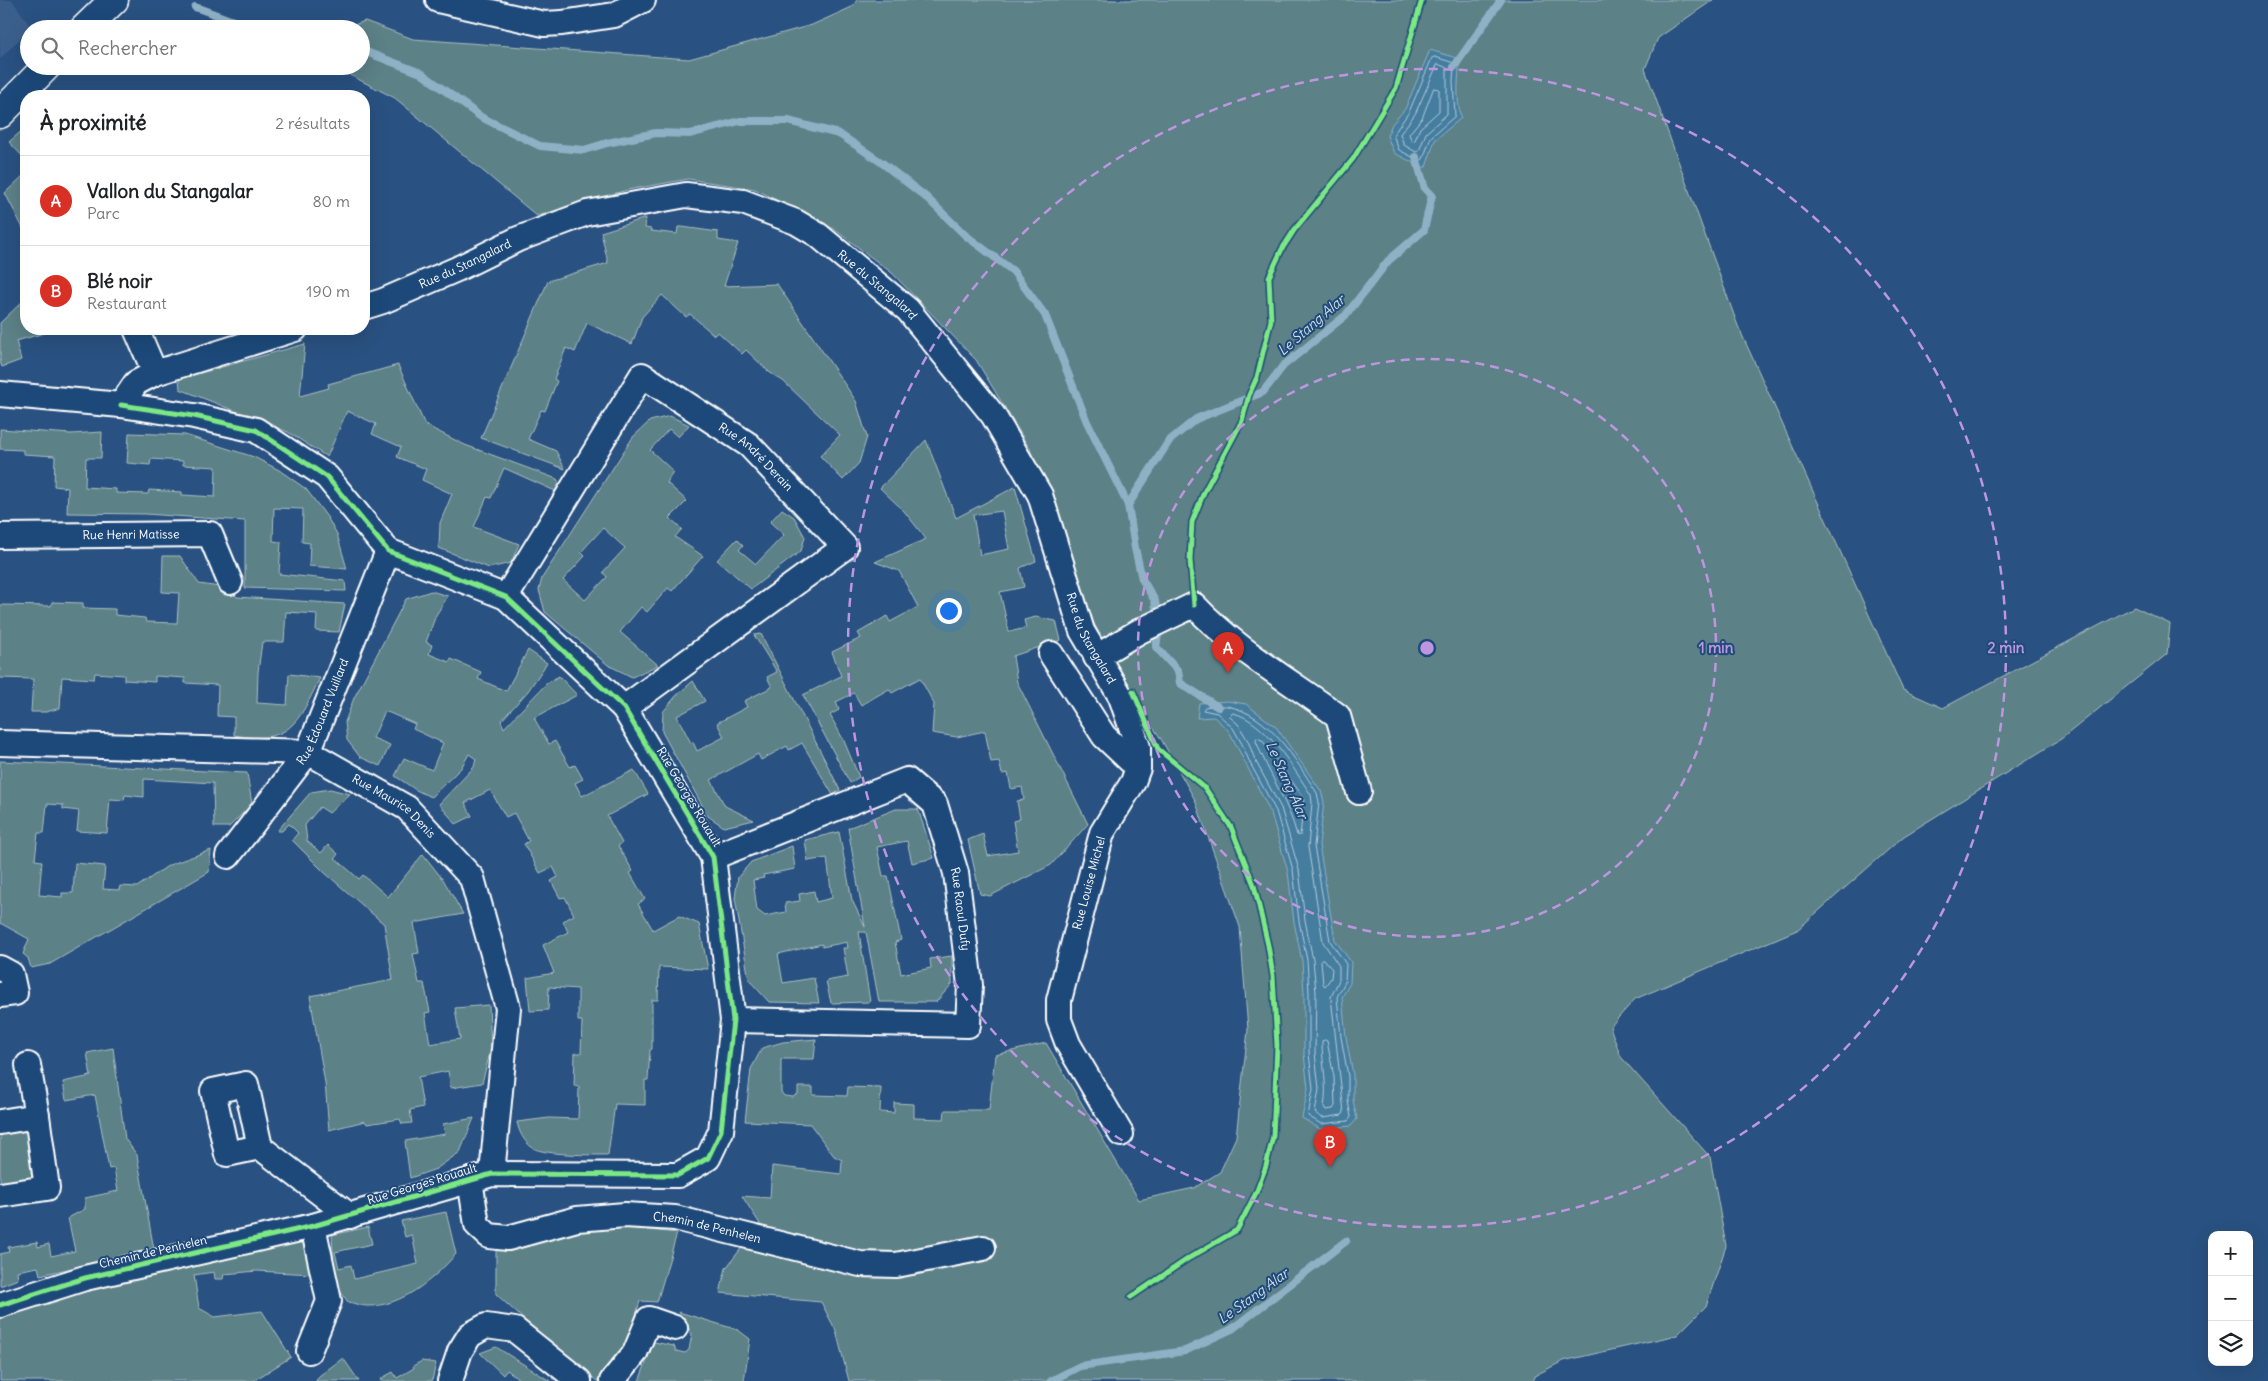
<!DOCTYPE html>
<html lang="fr">
<meta charset="utf-8">
<style>
:root{--surface:#fff;--page:#f2f2f2;--text:#202124;--muted:#757577;--line:#e0e0e0;--accent:#d93025}
body{margin:0;font-family:Delius,sans-serif;background:var(--page);color:var(--text)}
.controls{position:absolute;right:15px;bottom:15px;display:grid;overflow:hidden;border-radius:10px;box-shadow:0 5px 20px #0002}
.controls button{width:45px;height:45px;display:grid;place-items:center;padding:0;border:0;border-bottom:1px solid var(--line);background:var(--surface);color:var(--text);font:25px sans-serif}
.you{position:absolute;left:948px;top:610px;width:18px;height:18px;margin:-12px;border:4px solid #fff;border-radius:50%;background:#1a73e8;box-shadow:0 0 0 8px #1a73e833}
.badge{display:grid;place-items:center;width:32px;height:32px;border-radius:50%;background:var(--accent);color:#fff;font-size:16px;font-weight:700}
.pin{position:absolute;translate:-50% -41px;filter:drop-shadow(0 1px 2px #0008)}
.pin::after{content:'';position:absolute;top:26px;width:18px;height:15px;background:inherit;clip-path:polygon(0 0,100% 0,50% 100%)}
.list{margin:0;padding:0;list-style:none}
h2{display:flex;justify-content:space-between;align-items:center;height:65px;margin:0;padding:0 20px;font-size:21px}
h2 small{font-size:16px;font-weight:400;color:var(--muted)}
.list li{display:grid;grid-template-columns:32px 1fr auto;gap:15px;align-items:center;box-sizing:border-box;height:90px;padding:0 20px;border-top:1px solid var(--line)}
.list b{display:block;font-size:19px;white-space:nowrap}
.list p{margin:0;font-size:16px;white-space:nowrap;color:var(--muted)}
.list em{font-size:16px;font-style:normal;color:var(--muted)}
.icon{flex:none;width:28px;height:28px;fill:none;stroke:currentColor;stroke-width:2;stroke-linecap:round;stroke-linejoin:round}
.map{position:relative;flex:none;width:2268px;height:1381px;overflow:hidden}
.search{position:absolute;background:var(--surface);box-shadow:0 5px 20px #0002;left:20px;top:20px;width:350px;height:55px;display:flex;align-items:center;gap:12px;box-sizing:border-box;padding:0 18px;border-radius:28px;color:var(--muted);font-size:19px}
.panel{position:absolute;background:var(--surface);box-shadow:0 5px 20px #0002;left:20px;top:90px;width:350px;height:245px;border-radius:20px}
.map>svg:first-child{display:block}
.built{fill:#3b5f8d}
.green{fill:#5b8187;stroke:#adc0c3;fill-rule:evenodd}
.water{fill:#457d9f;stroke:#8fb1c5}
.lines{fill:none;stroke-linecap:round;stroke-linejoin:round}
.shore{stroke:#b5cbd9;stroke-width:1}
.stream{stroke:#8fb1c5;stroke-width:8}
.street-casing{stroke:#fff;stroke-width:28}
.secondary-casing{stroke:#fff;stroke-width:31}
.street{stroke:#1f4a7a;stroke-width:24}
.secondary{stroke:#1f4a7a;stroke-width:28}
.cycleway-casing{stroke:#1f4a7a;stroke-width:8}
.cycleway{stroke:#7ce984;stroke-width:5}
.ring{fill:none;stroke:#bd96df;stroke-width:2.5;stroke-dasharray:9 6}
.labels{text-anchor:middle;stroke-width:4;stroke-linejoin:round;paint-order:stroke}
.street-label{font-size:12px;fill:#fff;stroke:#1f4a7a}
.water-label{font-size:14px;font-style:italic;fill:#d0dee7;stroke:#1f4a7a}
.centre{fill:#bd96df;stroke:#1f4a7a;stroke-width:2.5}
.ring-label{font-size:15px;text-anchor:middle;font-weight:bold;fill:#bd96df;stroke:#1f4a7a;stroke-width:4;stroke-linejoin:round;paint-order:stroke}
</style>
<div class="map">
<svg width="2268" height="1381" viewBox="0 0 2268 1381">
<rect width="100%" height="100%" fill="#295181"/>
<filter id="ink" filterUnits="userSpaceOnUse"><feTurbulence type="fractalNoise" baseFrequency=".02" numOctaves="2"/><feDisplacementMap in="SourceGraphic" scale="10" xChannelSelector="R" yChannelSelector="G"/><feConvolveMatrix kernelMatrix="1 2 1 2 8 2 1 2 1" color-interpolation-filters="sRGB"/></filter>
<g filter="url(#ink)">
<polygon class="built" points="0,0 12,0 31,27 0,59"/>
<g class="green">
<polygon points="857,0 1713,0 1658,38 1645,69 1738,326 1903,690 1943,708 2134,607 2170,624 2167,654 2061,739 1904,836 1797,930 1635,999 1610,1027 1621,1057 1710,1157 1726,1246 1706,1306 1677,1335 1563,1361 1536,1375 1533,1381 849,1381 836,1331 821,1302 720,1293 726,1268 760,1224 742,1196 770,1198 772,1166 841,1174 842,1160 834,1156 810,1124 745,1121 751,1069 762,1048 783,1042 816,1039 814,1059 781,1059 781,1092 784,1096 793,1097 798,1094 798,1087 813,1087 813,1095 847,1096 848,1087 881,1088 880,1112 894,1113 894,1103 914,1104 914,1118 944,1119 945,1110 989,1110 995,1055 1046,1043 1139,1200 1194,1188 1220,1172 1236,1137 1248,1030 1240,927 1195,800 1161,739 1140,708 1086,609 1030,449 976,360 892,273 834,229 755,189 688,179 627,190 537,216 395,98 332,66 361,66 361,29 342,29 365,21 413,39 689,59 812,25 852,7"/>
<polygon points="26,127 26,160 9,142"/>
<polygon points="26,173 26,234 5,193"/>
<polygon points="646,218 645,228 651,229 651,231 677,234 678,227 682,227 718,232 718,240 738,243 724,286 777,284 856,401 867,437 859,463 843,480 820,456 840,435 783,381 769,372 746,350 742,354 718,332 714,335 690,314 686,317 662,295 642,317 632,344 587,323 575,352 566,348 554,379 557,381 545,411 541,410 528,439 556,451 565,469 481,438 548,281 608,263 601,232"/>
<polygon points="26,298 26,329 59,329 16,341 21,360 2,367 0,362 0,323"/>
<polygon points="305,344 300,396 329,388 328,384 398,365 425,425 465,445 557,479 560,485 555,491 504,468 491,498 487,497 474,527 519,544 511,563 489,568 439,548 440,523 452,494 422,480 426,469 397,457 401,447 372,434 376,424 347,411 327,457 288,432 180,389 179,379"/>
<path d="M 670,416 L 689,425 L 678,437 L 669,429 L 650,450 L 673,471 L 667,483 L 687,501 L 670,518 L 682,529 L 675,537 L 703,556 L 672,591 L 668,588 L 647,612 L 641,607 L 620,632 L 658,665 L 632,677 L 608,665 L 545,612 L 539,590 L 542,578 L 633,437 L 650,421 ZM 603,528 L 625,548 L 603,572 L 607,577 L 585,600 L 563,580 L 585,556 L 581,552 Z"/>
<polygon points="0,429 71,434 102,432 101,458 86,458 85,487 116,489 116,493 148,494 149,490 182,492 182,495 215,497 216,467 183,465 183,461 151,459 150,465 127,463 129,433 185,435 254,457 279,470 306,489 327,517 337,534 347,569 309,566 310,543 302,542 303,509 274,508 273,541 281,542 279,574 345,581 346,591 245,588 245,521 146,514 67,513 68,488 54,486 55,456 23,454 23,450 0,449"/>
<path d="M 926,440 L 956,518 L 1015,487 L 1036,561 L 1020,568 L 1024,587 L 1000,592 L 1009,632 L 1026,628 L 1024,620 L 1036,617 L 1056,621 L 1061,640 L 1013,656 L 1017,682 L 1088,824 L 1051,865 L 990,896 L 980,894 L 968,840 L 983,834 L 988,856 L 1018,851 L 1013,821 L 1020,819 L 1017,801 L 1024,800 L 1022,787 L 1011,789 L 1008,773 L 1002,774 L 999,761 L 991,762 L 985,731 L 957,737 L 932,733 L 934,704 L 920,678 L 892,693 L 889,689 L 861,705 L 854,693 L 836,702 L 839,710 L 830,715 L 844,741 L 859,777 L 850,783 L 803,695 L 841,676 L 832,652 L 861,638 L 858,633 L 887,616 L 890,622 L 918,607 L 899,571 L 875,562 L 926,539 L 904,511 L 880,488 ZM 1002,511 L 1009,549 L 980,555 L 973,515 Z"/>
<polygon points="782,509 794,517 805,537 801,551 751,589 717,560 737,539 743,545 739,550 756,564 784,535 770,522"/>
<path d="M 163,556 L 180,556 L 199,584 L 227,588 L 237,597 L 345,604 L 339,632 L 316,631 L 317,614 L 286,612 L 284,642 L 262,642 L 258,672 L 257,703 L 287,705 L 289,674 L 320,678 C 298,723 290,745 234,735 L 234,717 L 217,716 L 218,685 L 185,683 L 185,678 L 155,676 L 155,682 L 124,680 L 124,675 L 95,673 L 94,679 L 62,677 L 60,708 L 46,712 L 31,712 L 33,679 L 0,678 L 0,605 L 51,606 L 52,602 L 83,603 L 83,608 L 115,609 L 115,615 L 145,618 L 146,622 L 177,623 L 179,593 L 162,592 Z"/>
<path d="M 431,591 L 448,596 L 436,615 L 426,642 L 432,645 L 429,654 L 449,662 L 451,659 L 481,672 L 478,679 L 506,691 L 528,650 L 547,663 L 528,691 L 501,721 L 504,728 L 547,683 L 559,676 L 577,695 L 534,718 L 549,744 L 555,741 L 570,767 L 575,765 L 583,779 L 575,783 L 582,796 L 634,770 L 648,794 L 607,816 L 622,843 L 618,846 L 633,871 L 630,873 L 645,899 L 638,904 L 653,930 L 679,916 L 699,924 L 708,969 L 659,967 L 658,1000 L 652,1000 L 652,1049 L 650,1050 L 648,1080 L 645,1080 L 645,1105 L 615,1104 L 608,1155 C 593,1155 544,1155 533,1148 C 524,1142 519,1132 517,1122 L 549,1118 L 578,1119 L 579,1087 L 574,1086 L 575,1053 L 581,1053 L 582,1021 L 578,1021 L 578,989 L 549,987 L 548,1010 L 530,1011 L 527,978 L 554,973 L 543,945 L 568,932 L 563,921 L 574,915 L 565,897 L 560,898 L 551,881 L 558,877 L 553,867 L 540,873 L 524,844 L 529,841 L 514,813 L 506,817 L 490,790 L 465,803 L 472,816 L 456,824 L 439,804 L 474,767 L 476,759 L 469,754 L 461,768 L 431,797 L 416,790 L 395,776 L 404,758 L 432,770 L 443,743 L 413,729 L 415,724 L 385,711 L 373,738 L 390,745 L 380,766 L 360,757 L 347,740 L 345,722 L 354,698 L 406,599 Z"/>
<polygon points="761,634 840,790 833,795 802,743 789,750 787,746 761,760 758,754 711,780 725,806 754,820 724,827 708,816 662,732 663,712 676,696 693,681 705,701 677,716 691,743 693,742 697,751 724,737 717,723 747,707 744,701 772,687 767,677 777,672 754,635"/>
<polygon points="0,761 247,773 252,804 229,827 214,827 213,783 144,779 144,797 125,795 124,800 110,799 107,833 77,831 79,811 63,809 63,805 47,804 44,833 38,833 35,860 42,861 39,895 62,897 62,893 73,893 75,863 105,866 103,889 119,890 120,886 137,887 169,865 211,850 209,872 50,964 31,968 28,958 23,954 29,939 0,923"/>
<polygon points="330,789 350,794 329,813 320,807 305,825 307,841 321,853 328,845 338,854 335,858 359,879 363,875 388,897 423,854 444,881 463,914 414,923 419,953 413,954 419,983 424,983 430,1012 425,1013 430,1044 460,1039 455,1008 489,1005 491,1049 482,1083 451,1088 448,1071 418,1077 423,1107 410,1110 412,1123 402,1124 400,1119 367,1124 365,1121 329,1130 325,1083 310,996 393,980 384,924 324,872 292,840 298,833 289,824 282,831 277,831 311,792"/>
<polygon points="896,809 918,809 934,858 912,863 907,841 877,847 883,876 888,876 901,940 895,942 901,974 931,968 930,959 952,956 952,984 936,1002 879,1002 866,932 859,932 870,1002 831,1003 826,981 848,977 843,948 848,948 847,942 822,947 822,944 778,954 783,983 814,978 819,1003 769,1002 749,980 735,898 738,877 751,862 792,846 795,869 763,875 764,878 753,880 757,910 765,916 786,912 785,903 800,901 799,894 814,891 816,902 832,898 827,858 808,861 805,840 839,832 852,900 865,927 848,828"/>
<polygon points="113,1048 125,1139 137,1155 154,1250 40,1275 38,1267 17,1271 18,1279 0,1286 0,1254 9,1252 8,1247 37,1242 38,1247 49,1244 51,1256 75,1251 68,1218 85,1209 85,1198 118,1191 114,1168 109,1169 95,1095 66,1100 63,1082 91,1076 87,1053"/>
<polygon points="474,1118 460,1152 436,1169 410,1178 405,1141 445,1134 443,1124"/>
<polygon points="31,1127 40,1180 0,1187 0,1133"/>
<path d="M 446,1212 L 456,1254 C 435,1278 402,1307 367,1306 C 361,1306 354,1303 348,1302 L 335,1284 L 332,1235 L 368,1227 L 372,1244 L 335,1252 L 339,1268 L 351,1265 L 354,1279 L 418,1264 L 412,1235 L 405,1237 L 401,1221 Z"/>
<polygon points="593,1224 677,1233 657,1302 640,1301 623,1361 605,1381 597,1381 543,1337 496,1294 496,1245"/>
<polygon points="301,1240 307,1248 312,1274 257,1271 224,1274 223,1279 215,1279 214,1272 194,1275 199,1308 215,1317 262,1311 291,1357 253,1381 0,1381 0,1315 95,1283"/>
<polygon points="679,1312 738,1330 750,1339 744,1381 639,1381 654,1342 674,1346 676,1351 685,1353 689,1350 692,1334"/>
<polygon points="496,1347 550,1381 516,1381 518,1378 507,1370 503,1375 480,1353"/>
<polygon points="343,1358 359,1381 316,1381 319,1376"/>
<polygon points="422,1361 436,1363 432,1381 381,1381 382,1378 393,1372 397,1378 414,1368 413,1366"/>
</g>
<g class="water">
<path d="M 1430,50 L 1460,59 C 1458,78 1456,99 1461,118 L 1435,140 L 1426,167 L 1422,167 L 1394,153 L 1387,136 L 1392,124 L 1405,109 Z"/>
<polygon points="1228,701 1246,704 1276,727 1321,791 1324,802 1319,845 1335,940 1351,962 1350,983 1342,997 1346,1037 1353,1075 1353,1100 1357,1119 1351,1126 1320,1129 1302,1118 1308,1089 1304,1054 1304,993 1302,961 1294,922 1288,872 1271,813 1229,731 1214,717 1197,718 1199,703"/>
</g>
<g class="lines">
<g class="shore">
<polygon points="1435,57 1454,63 1453,81 1455,116 1431,137 1423,159 1420,161 1399,150 1393,135 1409,112 1432,58"/>
<polygon points="1438,64 1447,68 1447,114 1426,133 1419,151 1416,152 1404,145 1400,134 1415,114"/>
<polygon points="1434,88 1439,89 1439,111 1420,128 1415,140 1412,141 1409,134 1422,118"/>
<path d="M 1227,706 C 1270,714 1295,759 1317,793 L 1319,802 L 1314,846 L 1330,941 L 1346,964 L 1345,982 L 1337,997 L 1341,1037 L 1348,1076 L 1348,1101 L 1351,1117 L 1348,1121 L 1321,1124 L 1308,1116 L 1313,1089 L 1309,1053 L 1309,992 L 1307,960 L 1299,921 L 1293,870 L 1276,811 L 1250,763 L 1242,744 L 1233,728 L 1217,713 L 1203,710 L 1205,707 Z"/>
<path d="M 1233,713 C 1265,720 1294,769 1311,795 L 1312,803 L 1308,847 L 1323,942 L 1339,966 L 1339,980 L 1331,997 L 1344,1113 L 1342,1115 L 1323,1118 L 1315,1113 L 1319,1089 L 1315,1053 L 1316,992 L 1313,960 L 1305,920 L 1299,870 L 1281,808 L 1255,760 L 1248,741 L 1238,724 L 1230,717 Z"/>
<path d="M 1257,738 L 1262,740 L 1304,798 L 1300,836 L 1297,835 C 1288,801 1268,773 1256,741 Z"/>
<polygon points="1323,959 1332,969 1331,978 1325,986 1323,984 1321,961"/>
<path d="M 1325,1040 L 1327,1041 L 1334,1077 L 1335,1106 L 1333,1109 L 1326,1110 L 1324,1107 C 1328,1084 1322,1065 1322,1042 Z"/>
</g>
<g class="stream">
<polyline points="195,7 236,22 274,29"/>
<polyline points="361,50 421,73 481,117 540,146 584,150 607,143 656,133 690,134 740,121 788,121 839,134 881,162 927,198 965,235 1013,271 1045,315 1087,422 1128,505 1135,548 1142,579 1155,601 1159,629 1156,647 1178,671 1180,683 1218,707"/>
<polyline points="1454,67 1501,0"/>
<polyline points="1128,505 1169,441 1196,419 1263,392 1283,366 1346,315 1388,261 1424,230 1432,195 1425,189 1416,157"/>
<polyline points="1051,1381 1080,1366 1185,1351 1232,1329 1346,1241"/>
</g>
<defs>
<g id="street">
<polyline points="438,0 544,24 562,23 614,15 643,0"/>
<path id="s1" d="M 364,307 L 383,301 L 457,269 L 518,239 L 587,213 L 686,195 L 743,202 L 796,222 L 818,235 L 908,310 L 993,415 L 1040,495 L 1082,631 L 1121,697 L 1138,747 L 1138,768 L 1133,782 L 1102,833 L 1059,1000 L 1059,1020 L 1068,1044 L 1121,1134"/>
<polyline points="136,329 155,373"/>
<polyline points="0,394 121,405 136,383 155,373 295,329"/>
<path id="s2" d="M 0,536 L 210,534 L 230,582"/>
<path id="s3" d="M 506,597 L 642,375 L 749,445 L 845,547 L 624,708"/>
<polyline points="1051,654 1104,736 1138,768"/>
<path d="M 1096,657 L 1138,632 L 1194,605 C 1236,650 1289,680 1338,716 L 1359,792"/>
<path id="s4" d="M 0,743 L 308,752 L 407,808 L 472,878 L 508,1008 L 492,1174"/>
<path id="s5" d="M 228,856 L 308,752 L 388,551"/>
<path id="s6" d="M 713,857 L 907,780 L 935,804 L 956,873 L 970,985 L 968,1025 L 733,1020"/>
<polyline points="0,968 11,974 15,993 0,995"/>
<polyline points="28,1065 37,1116"/>
<polyline points="0,1122 37,1116 47,1188 0,1195"/>
<polyline points="260,1147 227,1154 213,1091 246,1084 260,1147 350,1216"/>
<path id="s7" d="M 470,1180 L 477,1225 L 489,1236 L 508,1238 L 577,1219 L 625,1215 L 675,1218 L 860,1264 L 896,1265 L 983,1248"/>
<polyline points="0,1305 85,1278 313,1226 492,1174 678,1175 708,1158 721,1131 733,1020 713,857 624,708 506,597 388,551 327,477 256,430 194,416 121,405"/>
<polyline points="309,1351 329,1301 313,1226"/>
<polyline points="450,1381 460,1351 470,1335 486,1326 515,1330 579,1381"/>
<polyline points="612,1381 635,1353 649,1319 675,1328"/>
</g>
<g id="secondary">
<polyline points="84,29 114,0"/>
<polyline points="0,114 47,66"/>
</g>
</defs>
<use href="#street" class="street-casing"/>
<use href="#secondary" class="secondary-casing"/>
<use href="#street" class="street"/>
<use href="#secondary" class="secondary"/>
<defs>
<g id="cycleway">
<polyline points="1194,605 1190,560 1192,522 1204,492 1242,421 1249,395 1257,377 1271,320 1269,277 1282,249 1295,229 1353,159 1396,88 1422,0"/>
<polyline points="1131,1297 1189,1258 1237,1230 1256,1193 1266,1166 1273,1136 1277,1045 1273,976 1268,945 1254,885 1231,827 1205,788 1158,749 1133,691"/>
<polyline points="0,1305 85,1278 313,1226 492,1174 678,1175 708,1158 721,1131 733,1020 713,857 624,708 506,597 388,551 327,477 256,430 194,416 121,405"/>
</g>
</defs>
<use href="#cycleway" class="cycleway-casing"/>
<use href="#cycleway" class="cycleway"/>
</g>
</g>
<g class="ring">
<circle cx="1427" cy="648" r="289"/>
<circle cx="1427" cy="648" r="579"/>
</g>
<g class="labels">
<g class="street-label">
<text dy="4" stroke="none"><textPath href="#s1" startOffset="110">Rue du Stangalard</textPath></text>
<text dy="4" stroke="none"><textPath href="#s1" startOffset="560">Rue du Stangalard</textPath></text>
<text dy="4" stroke="none"><textPath href="#s3" startOffset="401">Rue André Derain</textPath></text>
<text dy="4" stroke="none"><textPath href="#s2" startOffset="131">Rue Henri Matisse</textPath></text>
<text dy="4" stroke="none"><textPath href="#s1" startOffset="980">Rue du Stangalard</textPath></text>
<text dy="4" stroke="none"><textPath href="#s5" startOffset="174">Rue Édouard Vuillard</textPath></text>
<text transform="translate(689 797) rotate(59)" y="4">Rue Georges Rouault</text>
<text dy="4" stroke="none"><textPath href="#s4" startOffset="410">Rue Maurice Denis</textPath></text>
<text transform="translate(1089 883) rotate(-75)" y="4">Rue Louise Michel</text>
<text dy="4" stroke="none"><textPath href="#s6" startOffset="354">Rue Raoul Dufy</textPath></text>
<text transform="translate(422 1184) rotate(-17)" y="4">Rue Georges Rouault</text>
<text dy="4" stroke="none"><textPath href="#s7" startOffset="284">Chemin de Penhelen</textPath></text>
<text transform="translate(153 1252) rotate(-13)" y="4">Chemin de Penhelen</text>
</g>
<g class="water-label">
<text transform="translate(1311 325) rotate(-41)" y="5">Le Stang Alar</text>
<text transform="translate(1287 780) rotate(66)" y="5">Le Stang Alar</text>
<text transform="translate(1253 1296) rotate(-36)" y="5">Le Stang Alar</text>
</g>
</g>
<circle cx="1427" cy="648" r="8" class="centre"/>
<g class="ring-label">
<text x="1716" y="653">1 min</text>
<text x="2006" y="653">2 min</text>
</g>
</svg>
<div class="controls">
<button>+</button>
<button>−</button>
<button><svg class="icon" aria-label="layers" viewBox="0 0 24 24"><path d="M12 4l9 5-9 5-9-5zM3 14l9 5 9-5"/></svg></button>
</div>
<div class="you"></div>
<div class="pin badge" style="left:1228px;top:673px">A</div>
<div class="pin badge" style="left:1330px;top:1167px">B</div>
<div class="search"><svg class="icon" aria-label="search" viewBox="0 0 24 24"><circle cx="10" cy="10" r="6"/><path d="M15 15l6 6"/></svg>Rechercher</div>
<section class="panel">
<h2>À proximité<small>2 résultats</small></h2>
<ul class="list">
<li><span class="badge">A</span><div><b>Vallon du Stangalar</b><p>Parc</p></div><em>80 m</em></li>
<li><span class="badge">B</span><div><b>Blé noir</b><p>Restaurant</p></div><em>190 m</em></li>
</ul>
</section>
</div>
